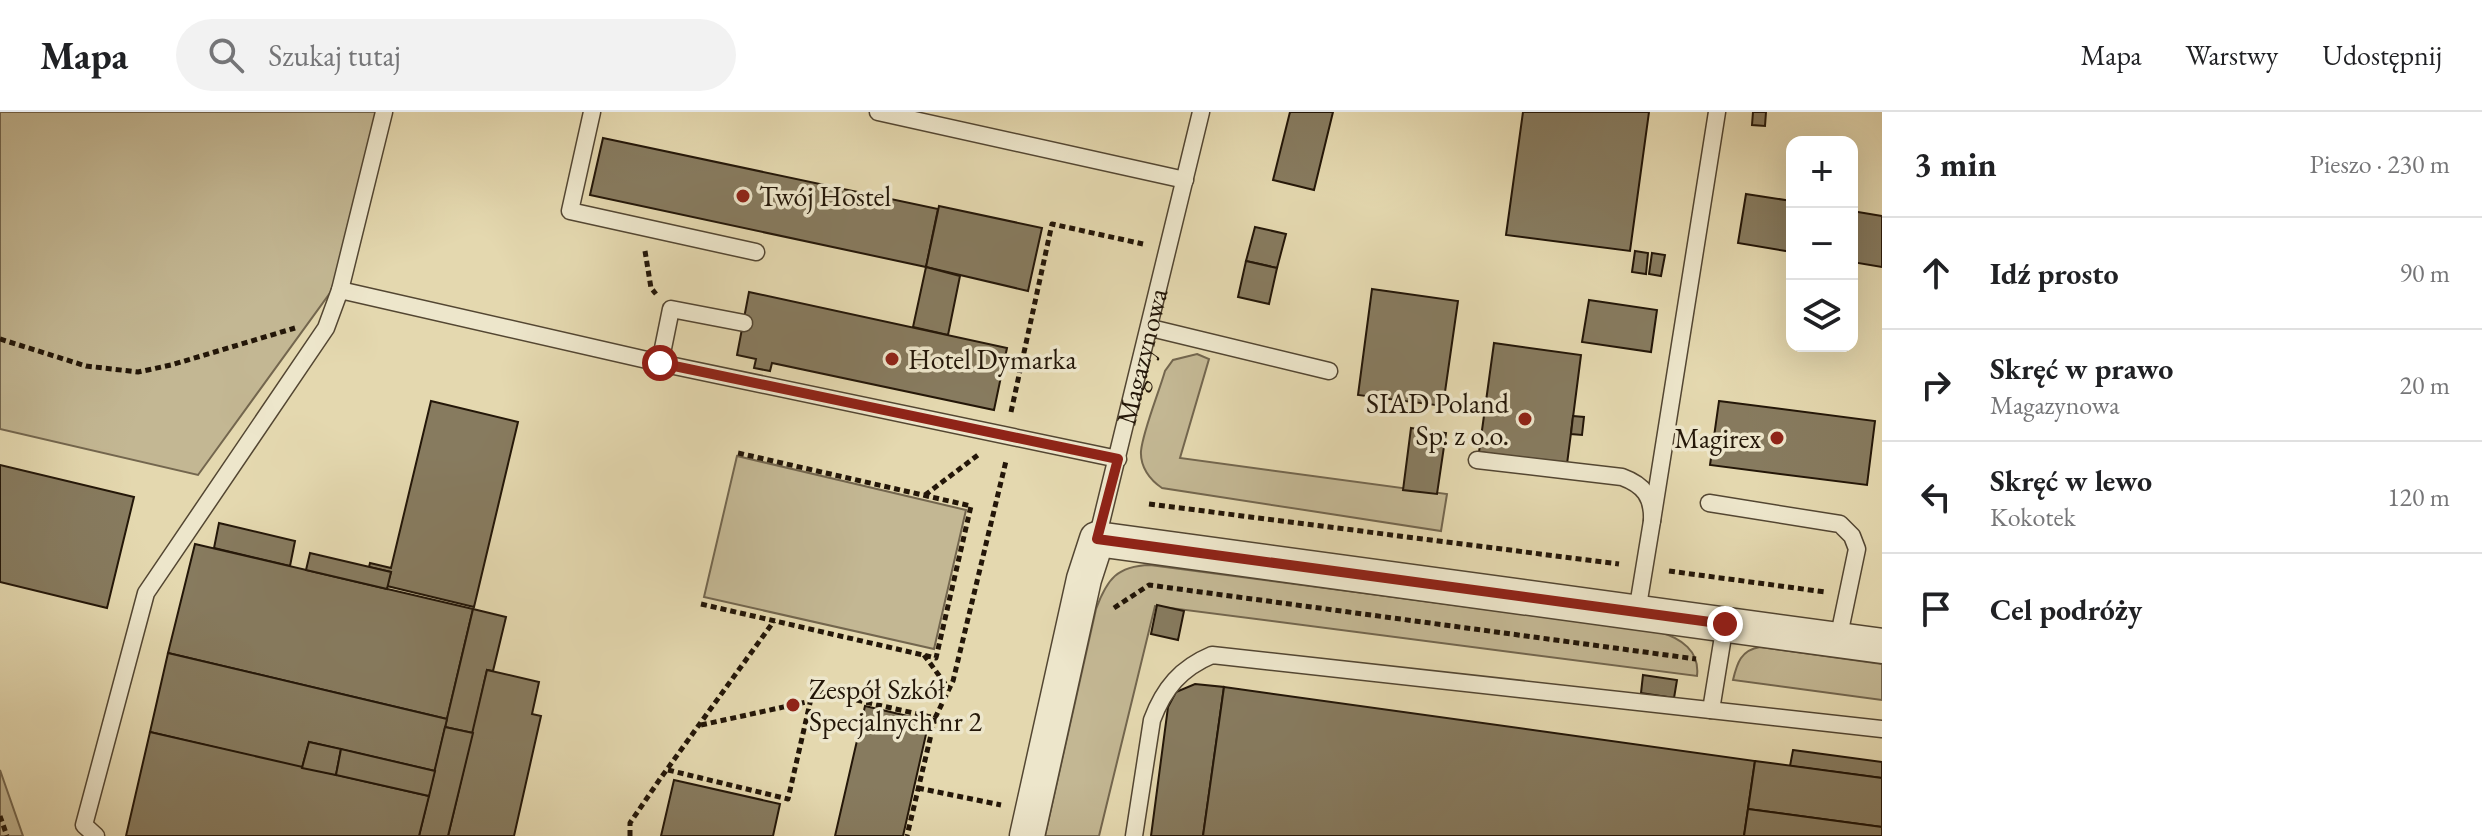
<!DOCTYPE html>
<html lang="pl">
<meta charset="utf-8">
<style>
:root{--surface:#fff;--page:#f2f2f2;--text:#202124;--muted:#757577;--line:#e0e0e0}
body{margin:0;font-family:"EB Garamond",serif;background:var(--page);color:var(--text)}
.controls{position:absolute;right:24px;top:24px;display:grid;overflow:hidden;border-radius:16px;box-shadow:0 8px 32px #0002}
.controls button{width:72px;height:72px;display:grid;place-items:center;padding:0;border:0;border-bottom:2px solid var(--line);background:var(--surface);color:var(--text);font:40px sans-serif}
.stop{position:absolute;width:24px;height:24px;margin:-18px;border:6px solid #8f2418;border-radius:50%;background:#fff}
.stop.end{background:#8f2418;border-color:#fff;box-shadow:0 2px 8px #0008}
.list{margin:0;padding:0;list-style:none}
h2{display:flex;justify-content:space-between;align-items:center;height:104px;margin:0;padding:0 32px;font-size:34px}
h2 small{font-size:26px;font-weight:400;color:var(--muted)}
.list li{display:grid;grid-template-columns:52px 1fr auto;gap:24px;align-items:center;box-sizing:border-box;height:112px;padding:0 32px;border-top:2px solid var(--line)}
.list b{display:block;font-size:30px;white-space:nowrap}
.list p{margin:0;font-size:26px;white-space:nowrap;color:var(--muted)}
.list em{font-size:26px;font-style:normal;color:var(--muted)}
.icon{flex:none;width:44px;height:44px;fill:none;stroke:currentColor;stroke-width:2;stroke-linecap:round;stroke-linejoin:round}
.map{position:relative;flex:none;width:1882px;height:724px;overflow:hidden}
header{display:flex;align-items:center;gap:48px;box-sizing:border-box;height:112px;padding:0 40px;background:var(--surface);border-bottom:2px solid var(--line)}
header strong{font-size:38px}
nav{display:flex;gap:44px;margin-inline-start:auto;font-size:28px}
.search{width:560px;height:72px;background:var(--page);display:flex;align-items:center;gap:20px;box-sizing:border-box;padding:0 28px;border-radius:44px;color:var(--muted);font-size:30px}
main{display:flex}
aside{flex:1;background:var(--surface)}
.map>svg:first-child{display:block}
.green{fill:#c3b793;stroke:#73664e;stroke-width:2}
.building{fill:#877b5f;stroke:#231608;stroke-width:2}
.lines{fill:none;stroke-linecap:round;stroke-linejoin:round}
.lane-casing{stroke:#534632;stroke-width:19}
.street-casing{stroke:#534632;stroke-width:37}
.path{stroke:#231608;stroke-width:5;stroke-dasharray:6 4;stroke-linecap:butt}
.lane{stroke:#ede6cb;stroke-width:16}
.street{stroke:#ede6cb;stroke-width:34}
.route{stroke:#8f2418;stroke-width:10}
.poi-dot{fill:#8f2418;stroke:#ede6cb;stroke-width:3}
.labels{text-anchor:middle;stroke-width:7;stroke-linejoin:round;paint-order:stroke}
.poi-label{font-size:28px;fill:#231608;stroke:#ede6cb;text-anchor:start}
.street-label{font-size:28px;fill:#231608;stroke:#ede6cb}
</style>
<header>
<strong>Mapa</strong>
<div class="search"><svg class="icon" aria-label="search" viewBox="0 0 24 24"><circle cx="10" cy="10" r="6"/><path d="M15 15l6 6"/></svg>Szukaj tutaj</div>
<nav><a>Mapa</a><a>Warstwy</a><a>Udostępnij</a></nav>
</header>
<main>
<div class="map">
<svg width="1882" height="724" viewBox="0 0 1882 724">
<rect width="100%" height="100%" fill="#e4d8af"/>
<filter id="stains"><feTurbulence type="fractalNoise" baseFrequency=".0025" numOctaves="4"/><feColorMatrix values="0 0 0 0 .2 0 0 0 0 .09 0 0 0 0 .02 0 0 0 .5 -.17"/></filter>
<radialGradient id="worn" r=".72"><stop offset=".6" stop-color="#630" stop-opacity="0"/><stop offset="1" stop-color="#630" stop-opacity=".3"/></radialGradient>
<g class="green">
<polygon points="0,0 379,0 343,163 198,363 0,317"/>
<path d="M 1197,242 L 1209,247 L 1180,346 L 1447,382 L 1441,419 L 1162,376 C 1150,368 1140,355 1141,339 C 1143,319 1159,280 1165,259 L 1173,248 Z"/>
<polygon points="737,344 966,398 934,537 704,485"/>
<path d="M 1150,453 L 1659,520 C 1681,526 1700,539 1697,564 L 1155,494 L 1099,724 L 1045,724 L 1096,497 C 1107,467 1117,454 1150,453 Z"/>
<path d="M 1760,535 L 1882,552 L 1882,588 L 1733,568 C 1737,551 1741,538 1760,535 Z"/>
<polygon points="0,658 23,724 0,724"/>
</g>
<g class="building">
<polygon points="1290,0 1333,0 1314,78 1273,68"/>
<polygon points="1523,0 1649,0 1630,139 1506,123"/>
<polygon points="1753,0 1766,0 1765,14 1752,13"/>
<polygon points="603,26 938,97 926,155 590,83"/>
<polygon points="1746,82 1792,89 1792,140 1738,131"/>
<polygon points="939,94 1042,116 1028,179 926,155"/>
<polygon points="1852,99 1882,104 1882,155 1852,150"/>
<polygon points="1255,115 1286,122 1277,156 1246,149"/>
<polygon points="1635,139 1648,141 1646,162 1632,160"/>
<polygon points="1652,141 1665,143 1661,164 1649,162"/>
<polygon points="1246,149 1277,156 1269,192 1238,185"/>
<polygon points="926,155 960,164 948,223 913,215"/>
<polygon points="1372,177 1458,189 1443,294 1358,283"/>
<polygon points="749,180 1007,236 994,298 772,251 770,259 754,256 756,247 737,243"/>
<polygon points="1589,188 1657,198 1651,240 1582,230"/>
<polygon points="1494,231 1581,243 1567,352 1479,340"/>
<polygon points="431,289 518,310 474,495 387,474 391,460 369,455 370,451 391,456"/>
<polygon points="1719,289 1875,309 1867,373 1710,353"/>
<polygon points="1573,304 1584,305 1582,323 1571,322"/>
<polygon points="1411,316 1446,321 1437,382 1403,378"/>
<polygon points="0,353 134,385 107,496 0,470"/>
<polygon points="219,411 295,429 290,454 214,436"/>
<polygon points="195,432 473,497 447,607 168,541"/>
<polygon points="310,441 391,460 387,477 306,458"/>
<polygon points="1157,493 1184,499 1178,528 1151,522"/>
<polygon points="473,497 506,505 493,559 487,558 473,621 445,615"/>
<polygon points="168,541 447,607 435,659 309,630 302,656 150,620"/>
<polygon points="487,558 539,570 532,602 541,604 514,724 448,724"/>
<polygon points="1643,563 1677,568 1674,586 1641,581"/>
<polygon points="1195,572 1224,575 1203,724 1151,724 1168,595 1176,580"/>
<polygon points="1224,575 1755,649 1744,724 1203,724"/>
<polygon points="865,594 929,609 903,724 835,724"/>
<polygon points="445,615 473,621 448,724 419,724"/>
<polygon points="150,620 429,684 419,724 126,724"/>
<polygon points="309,630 341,637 336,663 302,656"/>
<polygon points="341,637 435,659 429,684 336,663"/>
<polygon points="1793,638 1882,650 1882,666 1790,654"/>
<polygon points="1755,649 1882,666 1882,715 1748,697"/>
<polygon points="674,668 780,692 773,724 661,724"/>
<polygon points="1748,697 1882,715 1882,724 1744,724"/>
</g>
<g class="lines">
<defs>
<g id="lane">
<polyline points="592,0 570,99 756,140"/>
<polyline points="878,0 1185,68"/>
<polyline points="340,178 384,0"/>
<polyline points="1151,216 1329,259"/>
<polyline points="660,251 671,197 744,211"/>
<path d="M 1477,348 L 1622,365 C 1644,373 1653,385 1652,409 L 1637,500"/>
<polyline points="1709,391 1840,412 1852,424 1857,437 1838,528"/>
<polyline points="1652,409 1717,0"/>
<path id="s1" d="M 1097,427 L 1201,0"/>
<polyline points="1711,598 1725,512"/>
<polyline points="96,724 84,713 146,481 326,216 340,178 660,251 1118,347"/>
<path d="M 1134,724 L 1152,608 C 1164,576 1181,556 1212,543 L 1882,617"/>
</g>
<polyline id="street" points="1027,724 1084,467 1097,427 1882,534"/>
</defs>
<use href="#lane" class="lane-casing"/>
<use href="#street" class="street-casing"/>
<g class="path">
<polyline points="645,139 651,176 656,182"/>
<polyline points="0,227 86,254 138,260 171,253 295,216"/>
<polyline points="1011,300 1052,112 1143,132"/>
<polyline points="925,383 978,343"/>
<polyline points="1149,392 1619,452"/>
<polyline points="1669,459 1825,480"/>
<polyline points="701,492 936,546 971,394 738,341"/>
<polyline points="1114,496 1149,473 1696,547"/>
<polyline points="924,543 949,577"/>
<polyline points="935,606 953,569 1006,349"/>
<polyline points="701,613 811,589"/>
<polyline points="668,658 788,687 813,578 935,606 907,724"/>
<polyline points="918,676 1001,693"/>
<polyline points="0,704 7,724"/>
<polyline points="630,724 630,711 660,667 774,509"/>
</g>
<use href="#lane" class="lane"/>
<use href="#street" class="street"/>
</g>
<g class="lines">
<polyline class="route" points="660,251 1118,347 1097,427 1725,512"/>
</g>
<g class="poi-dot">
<circle cx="743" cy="84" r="8"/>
<circle cx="892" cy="247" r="8"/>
<circle cx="1525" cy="307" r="8"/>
<circle cx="1777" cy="326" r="8"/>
<circle cx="793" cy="593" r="8"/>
</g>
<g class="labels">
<g class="poi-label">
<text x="759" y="94">Twój Hostel</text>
<text x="908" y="257">Hotel Dymarka</text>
<text x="1509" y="301" text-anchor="end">SIAD Poland<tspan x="1509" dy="32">Sp. z o.o.</tspan></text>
<text x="1761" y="336" text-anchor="end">Magirex</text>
<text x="809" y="587">Zespół Szkół<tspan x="809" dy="32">Specjalnych nr 2</tspan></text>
</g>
<g class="street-label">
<text dy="10" stroke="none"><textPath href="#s1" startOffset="188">Magazynowa</textPath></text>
</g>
</g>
<rect width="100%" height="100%" filter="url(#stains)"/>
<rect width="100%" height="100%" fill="url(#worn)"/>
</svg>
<div class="controls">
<button>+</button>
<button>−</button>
<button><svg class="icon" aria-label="layers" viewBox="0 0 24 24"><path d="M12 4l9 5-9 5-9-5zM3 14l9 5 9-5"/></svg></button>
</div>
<div class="stop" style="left:660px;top:251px"></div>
<div class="stop end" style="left:1725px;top:512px"></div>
</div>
<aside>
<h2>3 min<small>Pieszo · 230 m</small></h2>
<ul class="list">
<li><svg class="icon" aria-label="ahead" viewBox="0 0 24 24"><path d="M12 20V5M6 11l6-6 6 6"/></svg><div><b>Idź prosto</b></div><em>90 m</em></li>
<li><svg class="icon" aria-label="right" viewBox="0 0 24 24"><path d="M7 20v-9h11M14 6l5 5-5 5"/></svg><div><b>Skręć w prawo</b><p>Magazynowa</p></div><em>20 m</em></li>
<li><svg class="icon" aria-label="left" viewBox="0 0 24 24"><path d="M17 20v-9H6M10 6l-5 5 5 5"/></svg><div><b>Skręć w lewo</b><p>Kokotek</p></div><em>120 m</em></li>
<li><svg class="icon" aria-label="arrive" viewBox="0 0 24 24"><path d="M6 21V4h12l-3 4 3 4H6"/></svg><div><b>Cel podróży</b></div></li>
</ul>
</aside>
</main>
